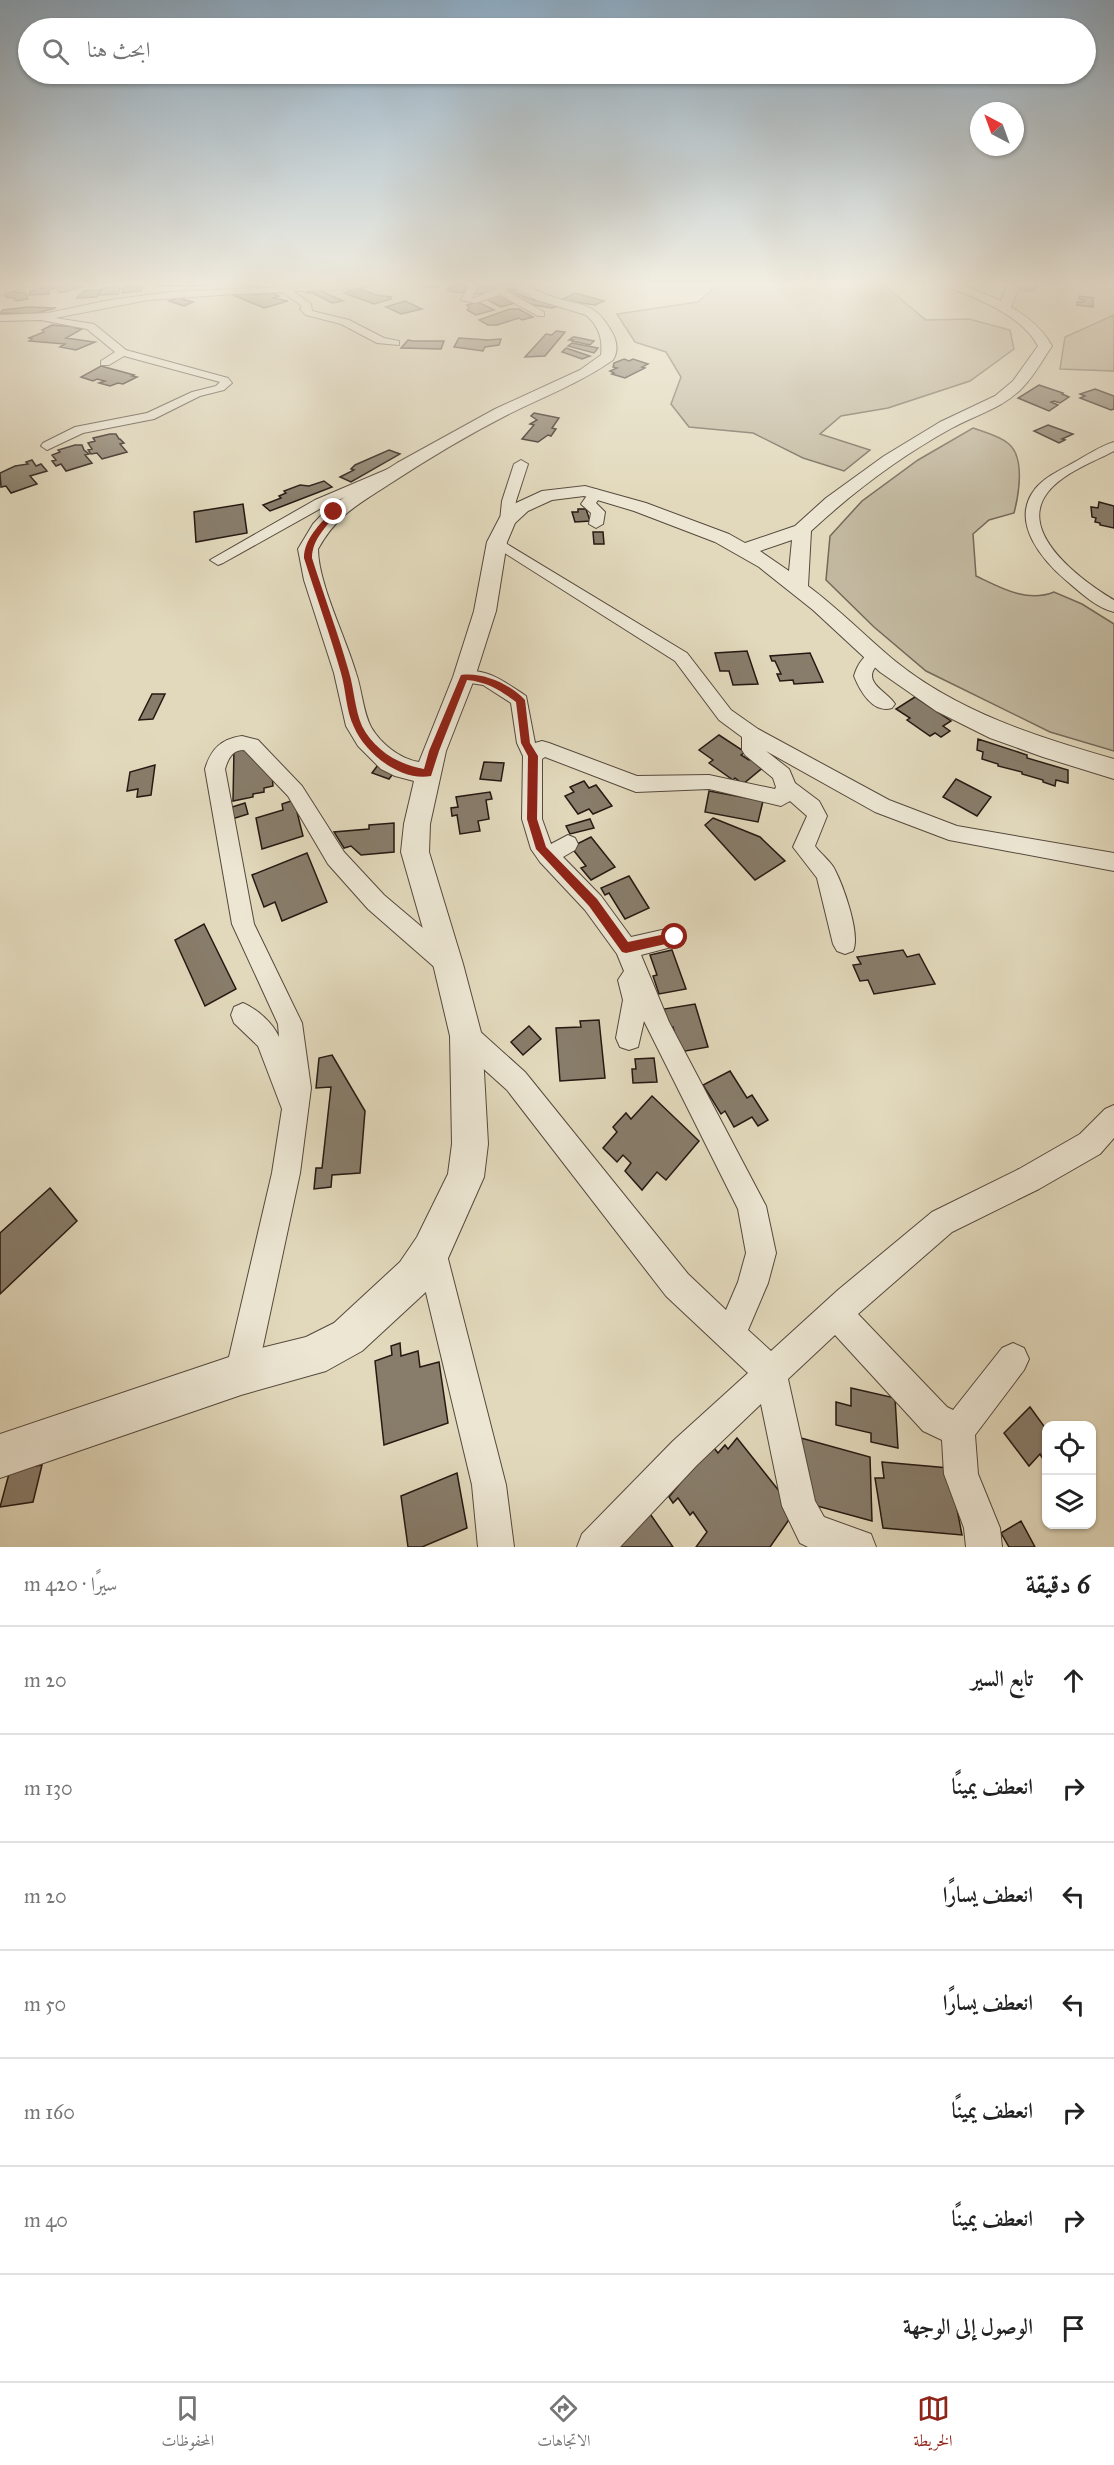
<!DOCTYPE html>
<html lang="ar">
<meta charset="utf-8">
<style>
:root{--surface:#fff;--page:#f2f2f2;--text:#222;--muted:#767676;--line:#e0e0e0;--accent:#8f2418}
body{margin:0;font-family:"IM FELL Great Primer",Amiri,serif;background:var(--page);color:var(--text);direction:rtl}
.controls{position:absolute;right:18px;bottom:18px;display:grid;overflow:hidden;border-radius:12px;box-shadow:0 2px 4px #0004}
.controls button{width:54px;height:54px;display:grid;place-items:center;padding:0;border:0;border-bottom:2px solid var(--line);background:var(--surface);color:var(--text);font:30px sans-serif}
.compass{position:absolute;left:970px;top:102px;width:54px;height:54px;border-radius:50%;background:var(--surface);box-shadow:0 2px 4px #0004;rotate:319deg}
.stop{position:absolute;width:18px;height:18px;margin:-14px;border:4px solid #8f2418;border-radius:50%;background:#fff}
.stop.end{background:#8f2418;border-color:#fff;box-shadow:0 2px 6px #0008}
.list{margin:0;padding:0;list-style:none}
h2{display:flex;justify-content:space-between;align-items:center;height:78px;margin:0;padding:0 24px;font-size:26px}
h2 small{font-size:20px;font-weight:400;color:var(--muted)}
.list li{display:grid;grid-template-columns:39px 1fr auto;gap:18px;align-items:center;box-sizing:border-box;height:108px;padding:0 24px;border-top:2px solid var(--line)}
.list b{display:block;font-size:22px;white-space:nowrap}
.list em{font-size:20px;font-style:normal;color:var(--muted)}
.icon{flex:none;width:33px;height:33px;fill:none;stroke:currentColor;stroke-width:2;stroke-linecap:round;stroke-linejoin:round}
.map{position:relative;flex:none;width:1114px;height:1547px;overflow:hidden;direction:ltr}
.search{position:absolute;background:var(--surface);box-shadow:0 2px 4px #0004;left:18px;right:18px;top:18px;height:66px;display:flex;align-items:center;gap:15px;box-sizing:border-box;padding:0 21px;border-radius:33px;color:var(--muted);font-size:22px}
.sheet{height:834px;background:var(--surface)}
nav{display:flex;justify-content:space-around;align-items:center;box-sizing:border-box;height:84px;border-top:2px solid var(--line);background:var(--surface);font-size:16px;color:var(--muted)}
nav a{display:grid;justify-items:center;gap:3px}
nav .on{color:var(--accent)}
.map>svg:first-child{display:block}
.green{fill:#c2b89f;stroke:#746859;stroke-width:1.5}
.building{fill:#887d6b;stroke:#261913;stroke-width:1.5}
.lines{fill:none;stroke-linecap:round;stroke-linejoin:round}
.minor-casing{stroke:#55493d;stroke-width:2}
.tertiary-casing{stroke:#55493d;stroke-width:2}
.minor{fill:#ece6d3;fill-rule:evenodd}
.tertiary{fill:#ece6d3;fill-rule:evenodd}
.route{fill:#8f2418}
</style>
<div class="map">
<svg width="1114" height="1547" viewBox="0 0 1114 1547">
<rect width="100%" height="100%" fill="#e2d9bc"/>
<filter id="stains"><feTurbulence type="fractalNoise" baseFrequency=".00333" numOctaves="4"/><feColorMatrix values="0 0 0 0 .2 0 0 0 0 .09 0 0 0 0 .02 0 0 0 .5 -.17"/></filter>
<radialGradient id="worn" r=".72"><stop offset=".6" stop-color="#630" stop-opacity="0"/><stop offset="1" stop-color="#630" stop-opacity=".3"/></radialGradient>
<g class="green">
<polygon points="708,282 880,282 926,320 969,319 1010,330 1014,349 970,381 888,408 841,416 820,434 870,450 844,471 803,458 753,433 689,427 671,404 681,377 666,352 635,342 617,314 698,302 714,288"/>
<polygon points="1114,315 1114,371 1060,369 1065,337"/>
<path d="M 973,428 C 984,432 1000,436 1009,444 C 1025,458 1019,494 1014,513 L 989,520 L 973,534 L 976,576 C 1001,588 1027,603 1054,592 L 1082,604 L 1114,624 L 1114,751 L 1050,732 L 926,671 L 874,627 L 826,580 L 830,536 L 862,501 L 918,460 Z"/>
</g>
<g class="building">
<polygon points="161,282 211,282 206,286 156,286"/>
<polygon points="224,282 256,282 263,283 254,287"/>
<polygon points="388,282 433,282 443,283 434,288"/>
<polygon points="478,282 495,283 492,293 474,294"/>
<polygon points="78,283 81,287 60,293 54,287"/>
<polygon points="1022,283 1037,286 1034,290 1029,291 1018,289"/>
<polygon points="456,284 461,283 469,284 463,293 447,291 450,286"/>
<polygon points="139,285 143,286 141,291 122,293 124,287"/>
<polygon points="47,287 53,287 53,289 49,290 49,294 29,295 31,290"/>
<polygon points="115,287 120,288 118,294 99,295 102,288"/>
<polygon points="15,288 14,292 25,293 28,299 16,301 14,298 6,297 4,293"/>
<polygon points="307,289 317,289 343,301 332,303 313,293 306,293 312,291"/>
<polygon points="349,289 360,289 376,295 392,297 389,298 391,299 374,304 344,293 351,291"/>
<polygon points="506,289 514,289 517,293 530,299 558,306 552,308 534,305 521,301 505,291"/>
<polygon points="100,290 97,297 77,298 84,291"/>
<polygon points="245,292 254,295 273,293 279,296 273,298 288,301 264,308 233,295"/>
<polygon points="575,293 604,301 595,305 561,300"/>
<polygon points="499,294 511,300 515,303 501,307 486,299"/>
<polygon points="1079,296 1093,298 1093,307 1077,305 1077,302 1083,302 1084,300 1079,299"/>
<polygon points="178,298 193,302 184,306 169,301"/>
<polygon points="405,301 422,309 401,314 386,307"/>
<polygon points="478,302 494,310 476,315 467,310 469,308 467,305"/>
<polygon points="28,307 56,308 33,314 0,313 3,310"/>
<polygon points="510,309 519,309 533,317 522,320 519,318 497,325 488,325 479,320"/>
<polygon points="52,325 78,327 76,328 82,329 66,338 95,342 76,350 60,347 65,344 29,341 32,339 29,338 44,332 42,330"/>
<polygon points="556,331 565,332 545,356 525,357 546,334 552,335"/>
<polygon points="573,337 575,337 594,341 590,345 572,341 573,340 569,340"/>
<polygon points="459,338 488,340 501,339 499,345 485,347 483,351 454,347"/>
<polygon points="408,340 413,341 444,341 441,349 401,348"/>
<polygon points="572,343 598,348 594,353 568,346"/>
<polygon points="566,348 590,356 582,359 562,352"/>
<polygon points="624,359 629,361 633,359 648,364 642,367 645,368 625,378 612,374 614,373 610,371 617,368 613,367 614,363"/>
<polygon points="101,366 134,375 132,376 137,377 123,384 118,383 110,386 99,383 105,381 97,379 93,381 81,377"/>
<polygon points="1039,385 1063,393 1062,394 1069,397 1060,403 1054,401 1051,402 1058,405 1049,411 1018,398"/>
<polygon points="1095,389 1114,396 1114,409 1111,410 1080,398 1085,396 1080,394"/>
<polygon points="534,413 559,418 552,428 556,429 551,436 548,435 538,442 522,439 534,425 530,424 537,420 531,416"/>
<polygon points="1048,425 1073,434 1062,439 1065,440 1059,443 1034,431"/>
<polygon points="110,434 116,434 119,439 120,439 124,443 120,444 127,452 102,459 97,453 91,454 88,450 92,449 88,443 95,441 93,438"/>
<polygon points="75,445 82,445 84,450 89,454 85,455 92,463 66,471 61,464 56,466 52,461 56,460 52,455 60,452 58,450"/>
<polygon points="389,450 400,454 351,482 340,477 354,470 351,469 355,465"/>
<polygon points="32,460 36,466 41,464 47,471 30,476 37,484 11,493 6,486 1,487 0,473 15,466 28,464 26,462"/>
<polygon points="324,481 332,487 270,511 263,505 281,498 279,496 286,493 284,491 300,485 309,486"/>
<polygon points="1099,502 1114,506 1114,528 1100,525 1100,523 1095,522 1096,518 1092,517 1091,507 1098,508"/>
<polygon points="243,504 247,533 196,542 194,512"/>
<polygon points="578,509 586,509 590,521 575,522 572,512 578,512"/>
<polygon points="593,532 603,532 604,544 594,544"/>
<polygon points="747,651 758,684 733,685 729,671 720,671 715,653"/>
<polygon points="810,653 823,682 794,684 793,680 780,681 777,674 781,674 775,661 772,661 770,656"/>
<polygon points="152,694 165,694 153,719 139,720"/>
<polygon points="915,697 951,721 943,726 950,731 941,737 935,733 930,736 907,720 910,718 896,709"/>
<polygon points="719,735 745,752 741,755 749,760 752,757 765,766 743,784 735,778 733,780 709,763 713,760 699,750"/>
<polygon points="978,739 1027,755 1027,758 1068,770 1068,783 1056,780 1055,786 1043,782 1043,780 1022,774 1022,772 998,766 998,764 982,759 983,752 977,750"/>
<polygon points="240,745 272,775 273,786 264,788 264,792 253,794 253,797 233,801 234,748"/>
<polygon points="484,762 504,763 501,781 480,779"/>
<polygon points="155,765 151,795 137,797 138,789 127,791 130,772"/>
<polygon points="378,765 395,771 389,779 372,773"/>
<polygon points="956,779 991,797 977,816 943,797"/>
<polygon points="584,781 589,788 596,785 612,806 593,814 589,809 578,814 565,796 574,792 570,787"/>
<polygon points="709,791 763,801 758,822 705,812"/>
<polygon points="490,792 492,799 486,800 489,819 478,821 480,831 460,834 457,815 452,816 451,808 458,807 456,797"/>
<polygon points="294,800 303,836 262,849 256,818 283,810 282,804"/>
<polygon points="245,803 248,814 232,819 229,808"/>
<polygon points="713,818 760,837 785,861 755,880 705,825"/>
<polygon points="590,819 594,828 570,834 566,826"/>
<polygon points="394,823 394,852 361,855 351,846 344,848 334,832 369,829 369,825"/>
<polygon points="591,837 615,867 591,880 581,868 586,866 571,847"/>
<polygon points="307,853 327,902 282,921 275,902 264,907 252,875"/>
<polygon points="629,876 649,908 625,919 609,893 605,895 601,888"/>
<polygon points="204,924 236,989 205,1006 175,940"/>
<polygon points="672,950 686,989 659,994 653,976 657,975 650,955"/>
<polygon points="903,950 907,957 919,954 935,984 874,994 868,980 860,981 853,965 861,964 857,957"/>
<polygon points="695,1004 708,1047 680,1052 673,1027 669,1028 664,1009"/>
<polygon points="599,1020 605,1078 560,1081 556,1028 581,1027 580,1021"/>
<polygon points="529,1026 541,1039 523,1055 511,1042"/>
<polygon points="332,1055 365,1111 360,1173 332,1175 331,1187 314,1189 316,1168 322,1168 331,1087 316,1088 319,1058"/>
<polygon points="654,1058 657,1082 633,1083 632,1069 636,1069 635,1059"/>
<polygon points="730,1071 747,1098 752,1095 768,1120 758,1126 752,1117 734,1127 725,1111 721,1114 703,1085"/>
<polygon points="652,1096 699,1141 666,1180 657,1172 642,1190 625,1171 631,1163 623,1155 617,1162 603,1148 617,1132 613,1127 626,1113 631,1119"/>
<polygon points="50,1188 77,1221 0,1294 0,1233"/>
<polygon points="400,1343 401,1356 418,1351 420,1367 439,1362 448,1423 384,1445 375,1361 392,1355 391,1346"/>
<polygon points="851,1388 895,1398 898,1448 871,1442 871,1433 836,1425 836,1402 851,1406"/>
<polygon points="1030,1407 1046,1429 1046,1464 1040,1454 1029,1466 1004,1433"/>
<polygon points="737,1438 795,1511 770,1547 696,1547 707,1532 693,1512 690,1515 678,1498 673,1503 669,1497 711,1444 718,1453 725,1445 728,1449"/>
<polygon points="801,1438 870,1457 872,1521 806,1503"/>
<polygon points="882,1462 949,1468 962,1535 883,1528 875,1478 884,1478"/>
<polygon points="42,1465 33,1502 0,1507 10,1470"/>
<polygon points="457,1473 467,1528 422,1547 408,1547 401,1496"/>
<polygon points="646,1508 673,1547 613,1547"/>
<polygon points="1021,1521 1035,1547 1009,1547 1001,1533"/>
</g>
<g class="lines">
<defs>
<g id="minor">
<polygon points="19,282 48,282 43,285 23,287 0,295 0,289"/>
<polygon points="364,282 378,282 355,289 293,291 311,304 312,311 349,320 384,338 399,341 399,345 377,343 341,324 306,315 300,309 302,306 282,292 235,294 148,300 55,318 94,324 126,350 228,378 232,383 224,390 200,396 154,419 83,433 47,450 41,446 43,443 75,427 147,413 192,392 216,386 220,382 124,356 109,365 101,365 101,361 115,352 87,329 41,320 0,321 0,315 48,313 110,300 170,292 346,284"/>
<polygon points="503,282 512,282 511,285 505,290 544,312 544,316 538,316 500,295 475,303 461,300 470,284 478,286 472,298 475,298 496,289"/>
<path d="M 1114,442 L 1114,451 C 1093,462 1063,473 1048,492 C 1015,533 1084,582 1114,600 L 1114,612 C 1097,608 1081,593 1068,582 C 1043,561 1009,522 1035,489 C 1045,477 1060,470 1073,463 C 1086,456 1100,446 1114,442 Z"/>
<polygon points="521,460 528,464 516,501 514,521 507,525 502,524 500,521 502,501 514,464"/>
<polygon points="395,466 400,467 402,470 400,473 325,506 223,563 218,565 210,560 315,500"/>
<polygon points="596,489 603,493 596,503 605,512 603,524 596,528 589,524 591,513 581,504 591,490"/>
<path d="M 497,538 L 687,653 L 731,710 L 758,729 L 889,800 L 957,826 L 1114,853 L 1114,871 L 949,840 L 875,812 L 766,751 L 789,769 L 795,783 L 819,801 L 827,816 L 815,846 C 821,854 829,860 834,868 C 843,885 861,934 853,951 L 845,954 L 837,951 L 833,944 L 817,878 L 793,847 L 807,816 L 790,801 L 781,806 L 709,789 L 636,792 L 545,757 L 542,759 L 542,819 L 551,844 L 568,835 L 575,838 L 578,844 L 575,850 L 563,857 L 601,896 L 631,937 L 675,927 L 683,930 L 686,937 L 683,944 L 641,955 L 669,1022 L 766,1206 L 776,1253 L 768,1283 L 748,1330 L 771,1351 L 838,1290 L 932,1212 L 1019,1169 L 1080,1134 L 1105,1109 L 1114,1105 L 1114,1138 L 1100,1154 L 1039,1189 L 952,1232 L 858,1314 L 947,1407 L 953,1410 L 1002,1348 L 1013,1343 L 1024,1348 L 1029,1359 L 1024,1370 L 975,1435 L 978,1474 L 1000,1528 L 1002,1547 L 966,1547 L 964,1528 L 944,1474 L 942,1440 L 923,1431 L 835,1335 L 788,1379 L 815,1501 L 824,1517 L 871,1534 L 876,1547 L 808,1547 L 800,1543 L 782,1506 L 761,1404 L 697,1465 L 620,1547 L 577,1547 L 582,1534 L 673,1441 L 748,1373 L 666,1296 L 507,1090 L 457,1045 L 454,1036 L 457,1027 L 466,1024 L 475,1027 L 525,1072 L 688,1274 L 726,1310 L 738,1282 L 746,1253 L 738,1209 L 644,1021 L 638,1047 L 629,1050 L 620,1047 L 616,1038 L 623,1000 L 618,980 L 624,971 L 617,954 L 585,910 L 540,862 L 531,849 L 522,819 L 523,756 L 517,743 L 511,703 L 483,685 L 458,681 L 455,677 L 458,673 C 484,665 505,682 526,696 L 535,743 L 542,741 L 549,743 L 637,776 L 709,775 L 775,789 L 776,787 L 773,778 L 745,755 L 742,750 L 742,737 L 719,720 L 675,661 L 492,545 L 490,542 Z"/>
<path d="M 875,651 L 881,653 L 884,657 C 881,661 877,665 874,669 C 865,684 889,693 895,704 L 892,708 C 873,714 860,691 854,676 C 857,665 864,654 875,651 Z"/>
<path d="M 242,736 L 258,740 L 302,786 L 344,852 L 384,895 L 456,956 L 460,964 L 456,972 L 448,975 L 440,972 L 368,909 L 328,864 L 288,796 L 244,750 C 232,750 228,759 225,769 L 254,924 L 302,1023 L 311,1088 L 300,1173 L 257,1374 L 252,1385 L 241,1390 L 230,1385 L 225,1374 L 272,1173 L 282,1109 L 258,1046 L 234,1023 L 231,1015 L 234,1007 L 243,1003 C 257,1009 273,1023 279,1037 L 278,1024 L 232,924 L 205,769 C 211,749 221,739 242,736 Z"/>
<polygon points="431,1236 441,1241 446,1251 506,1485 514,1547 478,1547 472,1485 416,1251 421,1241"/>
</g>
<path id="tertiary" d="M 506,282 C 522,280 530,288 545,294 C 579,308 593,297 613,334 C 617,342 618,352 613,360 C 580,383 543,397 507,415 C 466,436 426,460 388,485 C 356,506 337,515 318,549 C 318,583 346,638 356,673 C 362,690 363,712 371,727 C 381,744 400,759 419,762 L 453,677 L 474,611 L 487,542 L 500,517 L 516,503 L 542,491 L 585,486 L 646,503 L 729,534 L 745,543 L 795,526 L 826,498 L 884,456 L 940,422 L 995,396 L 1013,381 L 1038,346 C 1024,320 992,305 966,294 C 957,290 946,288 940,282 L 956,282 L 1001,301 L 1009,282 L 1021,282 L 1011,307 C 1028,317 1042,328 1052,346 C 1043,359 1034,376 1023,387 C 1004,408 975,415 952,428 C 901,456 853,492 811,531 L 808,586 C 839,609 865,636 895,661 C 958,712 1037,737 1114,759 L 1114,779 L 1043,757 L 990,738 L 936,711 L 880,672 L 813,610 L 759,567 L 715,542 L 634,511 L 584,496 L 552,500 L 528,511 L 515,523 L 507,542 L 496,611 L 475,677 L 446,751 L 430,824 L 429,852 L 463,964 L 482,1036 L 488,1144 L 484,1177 L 445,1265 L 428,1290 L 362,1351 L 326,1371 L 241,1395 L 0,1478 L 0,1434 L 241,1353 L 306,1337 L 334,1323 L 400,1262 L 417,1237 L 448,1174 L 452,1144 L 450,1036 L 433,964 L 401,852 L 404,824 L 414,781 L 395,776 L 381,769 L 358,746 L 346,726 L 334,673 L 304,580 L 298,549 L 313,524 L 328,508 L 397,463 L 495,409 L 580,370 L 601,355 C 603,339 599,326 586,315 L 537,300 ZM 792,540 L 789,571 L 760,551 Z"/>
</defs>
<use href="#minor" class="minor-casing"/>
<use href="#tertiary" class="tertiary-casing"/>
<use href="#minor" class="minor"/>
<use href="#tertiary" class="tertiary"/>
</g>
<linearGradient id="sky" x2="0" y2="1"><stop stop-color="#8ca9c0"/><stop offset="0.57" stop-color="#f2eee1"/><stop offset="1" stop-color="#f2eee1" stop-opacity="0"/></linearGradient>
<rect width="1114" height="498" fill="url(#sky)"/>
<path class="route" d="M 332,511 L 338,512 C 327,526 312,539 312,558 C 324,596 338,633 349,672 C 354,689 355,710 362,726 C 374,750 399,765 424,769 L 429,751 L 461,675 C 483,672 510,684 525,700 L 530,743 L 538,756 L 537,819 L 546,847 L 597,899 L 628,942 L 675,932 L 679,934 L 679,941 L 626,953 L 622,952 L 589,906 L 536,849 L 527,819 L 528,756 L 521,743 L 516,702 C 500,690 487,682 467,680 L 439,751 L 431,776 C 401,782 365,753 354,727 C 346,711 346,690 341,673 C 330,634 316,596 304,558 C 304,539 320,524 332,511 Z"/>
<rect width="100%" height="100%" filter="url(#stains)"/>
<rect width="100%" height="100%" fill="url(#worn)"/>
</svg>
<div class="controls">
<button><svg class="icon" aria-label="locate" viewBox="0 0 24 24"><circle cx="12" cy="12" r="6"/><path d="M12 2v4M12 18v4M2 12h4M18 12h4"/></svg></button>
<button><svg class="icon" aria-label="layers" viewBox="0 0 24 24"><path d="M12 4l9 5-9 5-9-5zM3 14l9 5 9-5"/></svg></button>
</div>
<svg class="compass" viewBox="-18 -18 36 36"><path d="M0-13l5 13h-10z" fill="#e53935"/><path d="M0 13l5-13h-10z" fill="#767676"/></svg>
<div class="stop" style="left:675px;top:937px"></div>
<div class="stop end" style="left:334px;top:512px"></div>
<div class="search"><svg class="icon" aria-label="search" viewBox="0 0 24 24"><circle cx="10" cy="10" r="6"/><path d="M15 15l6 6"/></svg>ابحث هنا</div>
</div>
<section class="sheet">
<h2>6 دقيقة<small>سيرًا · 420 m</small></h2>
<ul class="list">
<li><svg class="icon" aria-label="ahead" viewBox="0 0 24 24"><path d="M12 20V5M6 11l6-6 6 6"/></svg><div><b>تابع السير</b></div><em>20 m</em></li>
<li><svg class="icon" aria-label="right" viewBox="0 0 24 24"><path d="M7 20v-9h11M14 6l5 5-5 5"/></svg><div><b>انعطف يمينًا</b></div><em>130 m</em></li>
<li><svg class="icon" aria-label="left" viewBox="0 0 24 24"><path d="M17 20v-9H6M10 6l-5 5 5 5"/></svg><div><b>انعطف يسارًا</b></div><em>20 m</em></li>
<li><svg class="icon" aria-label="left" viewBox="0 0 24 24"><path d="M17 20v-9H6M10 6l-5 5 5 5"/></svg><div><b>انعطف يسارًا</b></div><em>50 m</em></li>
<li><svg class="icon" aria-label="right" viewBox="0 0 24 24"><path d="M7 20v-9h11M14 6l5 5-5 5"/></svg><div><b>انعطف يمينًا</b></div><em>160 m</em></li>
<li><svg class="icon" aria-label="right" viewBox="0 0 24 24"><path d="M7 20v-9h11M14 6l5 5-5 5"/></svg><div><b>انعطف يمينًا</b></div><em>40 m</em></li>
<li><svg class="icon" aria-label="arrive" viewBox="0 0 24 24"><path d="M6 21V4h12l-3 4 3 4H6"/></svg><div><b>الوصول إلى الوجهة</b></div></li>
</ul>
</section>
<nav>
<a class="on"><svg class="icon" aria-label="map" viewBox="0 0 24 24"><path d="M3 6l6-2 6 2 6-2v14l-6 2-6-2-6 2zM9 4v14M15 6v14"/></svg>الخريطة</a>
<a><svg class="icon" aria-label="directions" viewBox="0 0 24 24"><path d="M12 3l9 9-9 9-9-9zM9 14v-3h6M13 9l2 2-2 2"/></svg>الاتجاهات</a>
<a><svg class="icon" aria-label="saved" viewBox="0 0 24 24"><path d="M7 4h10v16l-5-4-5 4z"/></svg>المحفوظات</a>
</nav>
